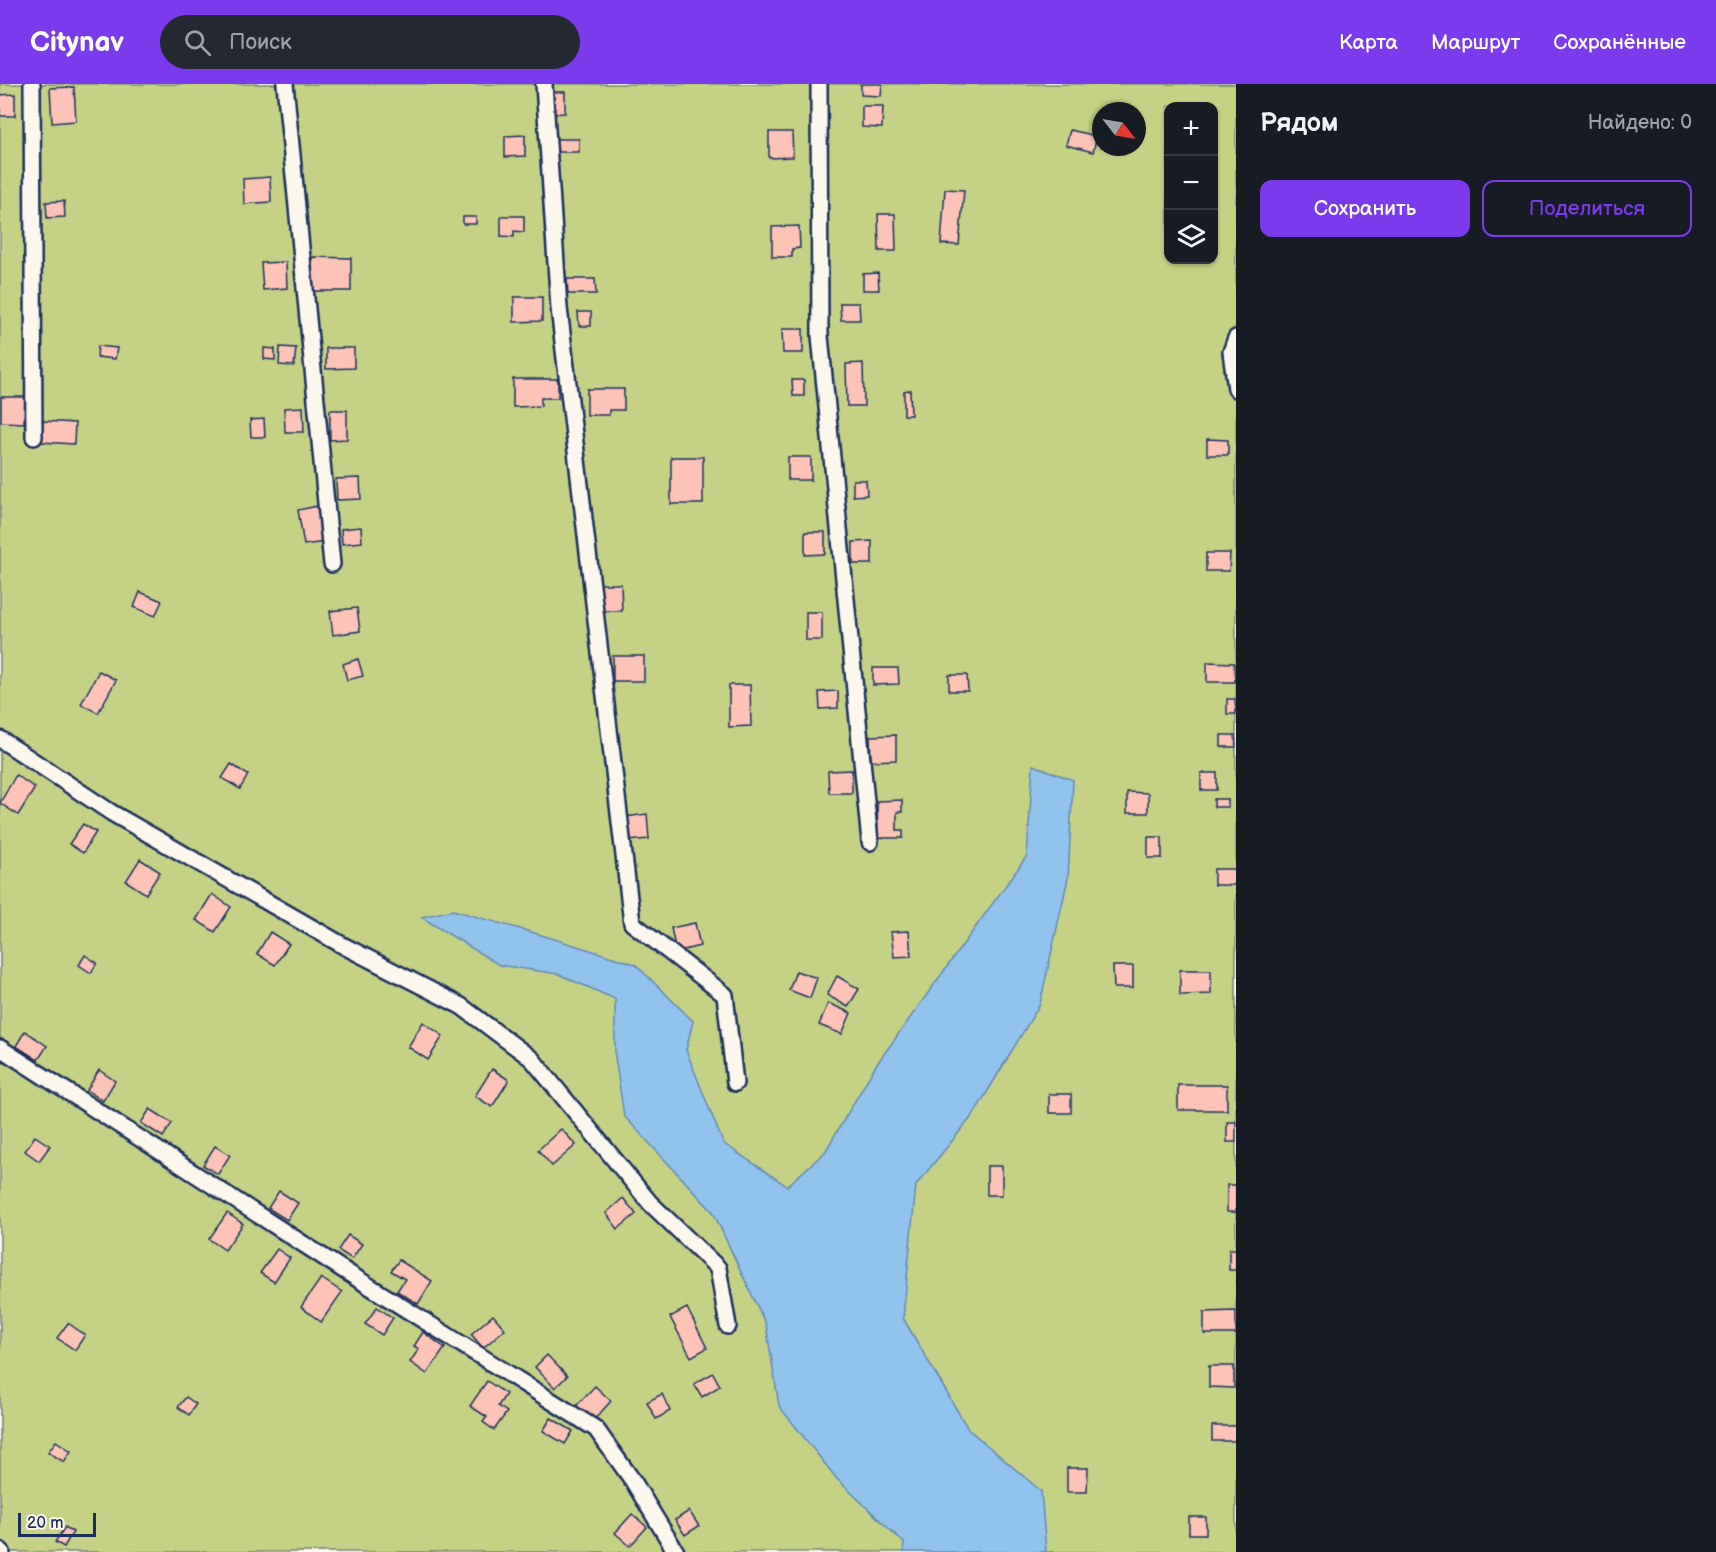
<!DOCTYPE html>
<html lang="ru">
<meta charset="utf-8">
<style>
:root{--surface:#171b24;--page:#242831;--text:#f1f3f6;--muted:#9ea1a6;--line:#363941;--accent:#7c3aed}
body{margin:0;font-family:"Balsamiq Sans",sans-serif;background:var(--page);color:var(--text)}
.controls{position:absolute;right:18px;top:18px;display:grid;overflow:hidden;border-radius:12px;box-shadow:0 2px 4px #0004}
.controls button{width:54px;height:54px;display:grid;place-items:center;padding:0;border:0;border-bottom:2px solid var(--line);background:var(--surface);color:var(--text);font:30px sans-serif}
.compass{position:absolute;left:1092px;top:18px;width:54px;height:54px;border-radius:50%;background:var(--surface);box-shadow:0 2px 4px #0004;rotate:121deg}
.scale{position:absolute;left:18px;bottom:15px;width:78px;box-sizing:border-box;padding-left:6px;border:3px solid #1b2f5e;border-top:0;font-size:16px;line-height:21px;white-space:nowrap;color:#1b2f5e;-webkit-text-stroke:4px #fbf7ec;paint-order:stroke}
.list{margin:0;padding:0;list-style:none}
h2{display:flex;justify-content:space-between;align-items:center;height:78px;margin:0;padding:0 24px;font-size:26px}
h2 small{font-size:20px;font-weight:400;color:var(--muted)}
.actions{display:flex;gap:12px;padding:18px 24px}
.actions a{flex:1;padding:14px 0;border:2px solid var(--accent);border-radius:12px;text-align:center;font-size:21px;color:var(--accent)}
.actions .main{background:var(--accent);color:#fff}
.icon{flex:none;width:33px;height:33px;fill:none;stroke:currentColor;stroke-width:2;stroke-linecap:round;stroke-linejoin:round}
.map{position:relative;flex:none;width:1236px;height:1468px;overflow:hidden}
header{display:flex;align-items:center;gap:36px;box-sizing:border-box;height:84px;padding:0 30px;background:var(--accent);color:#fff}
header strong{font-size:28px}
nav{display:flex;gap:33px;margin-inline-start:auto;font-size:21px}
.search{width:420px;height:54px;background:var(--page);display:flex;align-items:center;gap:15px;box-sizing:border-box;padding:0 21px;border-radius:33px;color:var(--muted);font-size:22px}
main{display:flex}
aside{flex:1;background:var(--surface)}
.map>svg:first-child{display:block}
.green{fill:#c5d286;stroke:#708072;stroke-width:1.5;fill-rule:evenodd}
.water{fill:#92c3ed;stroke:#6288b4;stroke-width:1.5}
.building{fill:#fdc3b6;stroke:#1b2f5e;stroke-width:1.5}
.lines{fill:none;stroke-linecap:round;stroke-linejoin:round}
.service-casing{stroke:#1b2f5e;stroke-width:20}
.service{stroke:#fbf7ec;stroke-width:15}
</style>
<header>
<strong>Citynav</strong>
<div class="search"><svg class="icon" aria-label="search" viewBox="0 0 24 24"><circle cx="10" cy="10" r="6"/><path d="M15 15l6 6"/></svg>Поиск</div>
<nav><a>Карта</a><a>Маршрут</a><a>Сохранённые</a></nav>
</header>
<main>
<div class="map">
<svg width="1236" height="1468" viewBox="0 0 1236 1468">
<rect width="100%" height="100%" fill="#fbf7ec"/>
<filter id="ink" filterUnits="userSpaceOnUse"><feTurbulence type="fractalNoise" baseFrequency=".0167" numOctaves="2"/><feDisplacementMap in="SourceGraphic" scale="12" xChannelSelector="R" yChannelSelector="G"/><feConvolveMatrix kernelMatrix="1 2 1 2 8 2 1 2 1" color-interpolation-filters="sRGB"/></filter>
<g filter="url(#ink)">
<path class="green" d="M 0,0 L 1236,0 L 1236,1468 L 0,1468 ZM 1168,22 L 1214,22 L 1214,176 L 1168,176 ZM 1101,27 L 1137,27 L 1137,63 L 1101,63 Z"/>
<polygon class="water" points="1033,681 1073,696 1068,794 1040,920 974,1030 916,1101 903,1234 968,1345 1041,1407 1046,1468 903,1468 904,1459 837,1395 779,1322 766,1241 713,1128 624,1032 615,973 615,915 558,890 499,881 421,833 453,826 538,850 635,880 693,937 686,966 723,1059 787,1102 825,1068 876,981 1027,772"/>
<g class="building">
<polygon points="861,0 882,0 881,12 861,11"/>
<polygon points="74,3 76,37 52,39 50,4"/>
<polygon points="552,8 565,8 565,29 552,30"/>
<polygon points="15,10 15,32 0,32 0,11"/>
<polygon points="862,22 883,22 882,44 862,43"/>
<polygon points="1070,46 1097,52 1093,68 1066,61"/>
<polygon points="769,48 792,48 793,73 769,74"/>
<polygon points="525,51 525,72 505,73 505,52"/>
<rect x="555" y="55" width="24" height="13"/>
<polygon points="270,93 271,118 244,120 243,95"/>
<polygon points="945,105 964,106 959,161 941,160"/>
<polygon points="64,117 65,133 47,134 46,118"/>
<polygon points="878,130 895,130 896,167 879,167"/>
<polygon points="501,132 524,132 524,148 514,147 514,153 501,152"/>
<rect x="463" y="133" width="13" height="7"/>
<polygon points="799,142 800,164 792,165 792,173 772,173 772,143"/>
<polygon points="312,173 351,174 351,207 312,207"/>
<polygon points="286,178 287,204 263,206 261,179"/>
<polygon points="878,189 879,206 863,206 863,190"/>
<polygon points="567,195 595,195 596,210 568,210"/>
<polygon points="514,213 542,213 542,237 514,238"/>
<polygon points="840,219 859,219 860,236 841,236"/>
<polygon points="578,228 591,228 591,242 579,242"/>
<polygon points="782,245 803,245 803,269 783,269"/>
<polygon points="98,262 117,264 115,275 97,273"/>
<polygon points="280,263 296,264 294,282 279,281"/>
<polygon points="264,264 275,265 275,276 264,275"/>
<polygon points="326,264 354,264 354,284 326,285"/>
<polygon points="863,279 864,322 847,322 846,280"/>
<polygon points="513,295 558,295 558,314 541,314 541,322 513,323"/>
<polygon points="792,296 804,296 804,312 793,312"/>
<polygon points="587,305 624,305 624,326 609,326 609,331 587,331"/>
<polygon points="910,306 911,331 904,331 904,307"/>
<polygon points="1,313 25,313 24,339 1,338"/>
<polygon points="303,323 304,348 285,348 284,324"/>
<polygon points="330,326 347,326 347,355 330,356"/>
<polygon points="264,335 265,353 251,353 250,336"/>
<polygon points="43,337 75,339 74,360 41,358"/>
<polygon points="1207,355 1228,356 1228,371 1207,371"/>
<rect x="671" y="373" width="32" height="47"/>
<rect x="788" y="373" width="23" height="23"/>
<polygon points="360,394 361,415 337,416 336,395"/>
<polygon points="853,396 866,396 867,411 853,412"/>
<polygon points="318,422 325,458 304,461 298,426"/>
<polygon points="361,443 362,458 342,460 341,445"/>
<polygon points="805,448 825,448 825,470 805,471"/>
<polygon points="872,457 872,480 853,480 853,458"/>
<polygon points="1206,469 1230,469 1229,487 1206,487"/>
<polygon points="599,500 621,500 622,527 599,527"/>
<polygon points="140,508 162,517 155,532 134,523"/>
<polygon points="357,524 360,547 333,551 330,527"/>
<rect x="806" y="528" width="16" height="28"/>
<rect x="613" y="572" width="31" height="25"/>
<polygon points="358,575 363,592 347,596 343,580"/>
<polygon points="1207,578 1234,579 1235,598 1207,598"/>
<polygon points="873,584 898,584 899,600 873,601"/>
<polygon points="99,587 116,596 98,629 81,620"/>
<polygon points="949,591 967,591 968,607 949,607"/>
<polygon points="729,601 750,601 751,642 729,643"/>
<polygon points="838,607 838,624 820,625 819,608"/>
<polygon points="1227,615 1235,615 1236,630 1227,630"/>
<polygon points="896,651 896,676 871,677 870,652"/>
<polygon points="1221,651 1235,651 1236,663 1221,663"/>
<polygon points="231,680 248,691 240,705 222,694"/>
<polygon points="852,686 852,709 829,709 828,687"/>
<rect x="1201" y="689" width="16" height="17"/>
<polygon points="16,691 35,704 18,731 0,719"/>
<polygon points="1127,708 1148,709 1148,729 1127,729"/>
<rect x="1214" y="715" width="14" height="8"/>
<polygon points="902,716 902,728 897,728 897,746 903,746 903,754 878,754 877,717"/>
<polygon points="647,730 649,755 627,757 625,733"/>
<polygon points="83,740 96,748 83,769 69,760"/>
<rect x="1148" y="753" width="14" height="21"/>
<polygon points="140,775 160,788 146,810 126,797"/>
<rect x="1214" y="785" width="21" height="16"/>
<polygon points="212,810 231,823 215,848 196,836"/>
<polygon points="695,839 700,862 676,868 671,844"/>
<polygon points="909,847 911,872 894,873 891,848"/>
<polygon points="270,848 289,860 275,881 257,870"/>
<polygon points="85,871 97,879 91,889 79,881"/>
<polygon points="1113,882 1133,882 1133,904 1114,904"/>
<polygon points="1180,886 1211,886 1211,910 1180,911"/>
<polygon points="796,887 817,894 810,914 789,906"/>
<polygon points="837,892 859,905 848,923 827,911"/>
<polygon points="828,919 851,929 842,950 819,941"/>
<polygon points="423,938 443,952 428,976 408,963"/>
<polygon points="25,947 47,962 38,976 16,962"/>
<polygon points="492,985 509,996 492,1023 475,1012"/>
<polygon points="99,986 115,997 103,1017 87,1006"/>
<rect x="1178" y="1001" width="49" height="25"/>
<rect x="1049" y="1010" width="22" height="19"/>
<polygon points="150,1025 172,1039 163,1053 141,1039"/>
<rect x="1227" y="1038" width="9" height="20"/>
<polygon points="561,1045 576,1061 552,1082 538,1066"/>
<polygon points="35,1052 50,1062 39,1077 25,1067"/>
<polygon points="215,1062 230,1071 218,1090 203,1081"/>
<rect x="987" y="1082" width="15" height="29"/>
<rect x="1227" y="1101" width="9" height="27"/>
<polygon points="279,1107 298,1119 287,1136 268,1124"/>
<polygon points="623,1114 636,1130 618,1145 606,1129"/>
<polygon points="227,1129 243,1140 225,1166 209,1155"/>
<polygon points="348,1151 362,1160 352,1175 338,1166"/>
<polygon points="277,1165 290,1174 274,1198 260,1189"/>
<rect x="1229" y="1165" width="7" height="21"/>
<polygon points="399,1176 432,1197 418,1220 397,1207 405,1195 391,1187"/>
<polygon points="321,1194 342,1208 321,1238 301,1223"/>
<polygon points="377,1223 393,1234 382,1251 365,1240"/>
<polygon points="687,1224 707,1264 691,1273 670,1233"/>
<polygon points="1236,1227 1236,1250 1204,1250 1204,1228"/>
<polygon points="493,1231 505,1245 483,1264 471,1250"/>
<polygon points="68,1239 85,1251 75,1266 57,1254"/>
<polygon points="423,1248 445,1264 427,1290 410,1278 419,1265 414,1262"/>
<polygon points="547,1271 567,1292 555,1304 535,1283"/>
<polygon points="1209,1282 1234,1282 1234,1304 1209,1303"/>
<polygon points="713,1289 720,1302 702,1313 694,1300"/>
<polygon points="487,1297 506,1310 498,1322 507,1328 494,1346 483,1338 487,1333 470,1322"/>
<polygon points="595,1302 611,1317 593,1337 576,1322"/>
<polygon points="662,1310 670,1327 656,1335 647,1318"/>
<polygon points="186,1313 196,1320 189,1331 178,1323"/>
<polygon points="551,1334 573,1347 565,1360 543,1347"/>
<rect x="1212" y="1342" width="24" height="15"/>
<polygon points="56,1357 71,1367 64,1378 48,1368"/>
<polygon points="1067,1384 1088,1384 1087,1408 1067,1408"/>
<polygon points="689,1427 699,1442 685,1451 675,1436"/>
<polygon points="632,1430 647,1443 630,1462 615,1449"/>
<rect x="1189" y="1433" width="17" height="17"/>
<polygon points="65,1443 73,1448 64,1463 55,1458"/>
</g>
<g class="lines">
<defs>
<g id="service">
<polyline points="32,0 34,353"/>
<polyline points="285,0 332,480"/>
<polyline points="544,0 559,224 632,839 725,911 735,999"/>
<polyline points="819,0 820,252 870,758"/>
<polyline points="1236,254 1231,268 1236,305"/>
<polyline points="0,655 112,729 344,862 461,922 532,975 650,1119 718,1184 728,1242"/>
<polyline points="0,964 342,1185 596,1345 633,1397 676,1468"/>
<polyline points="0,1466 2,1468"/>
</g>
</defs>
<use href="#service" class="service-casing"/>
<use href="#service" class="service"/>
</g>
</g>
</svg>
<div class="controls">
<button>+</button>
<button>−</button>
<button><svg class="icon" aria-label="layers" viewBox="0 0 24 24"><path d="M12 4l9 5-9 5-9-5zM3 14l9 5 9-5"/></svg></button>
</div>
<svg class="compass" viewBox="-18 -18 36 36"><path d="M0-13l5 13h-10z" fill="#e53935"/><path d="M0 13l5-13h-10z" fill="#9ea1a6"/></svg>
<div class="scale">20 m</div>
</div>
<aside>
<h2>Рядом<small>Найдено: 0</small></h2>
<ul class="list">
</ul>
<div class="actions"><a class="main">Сохранить</a><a>Поделиться</a></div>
</aside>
</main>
